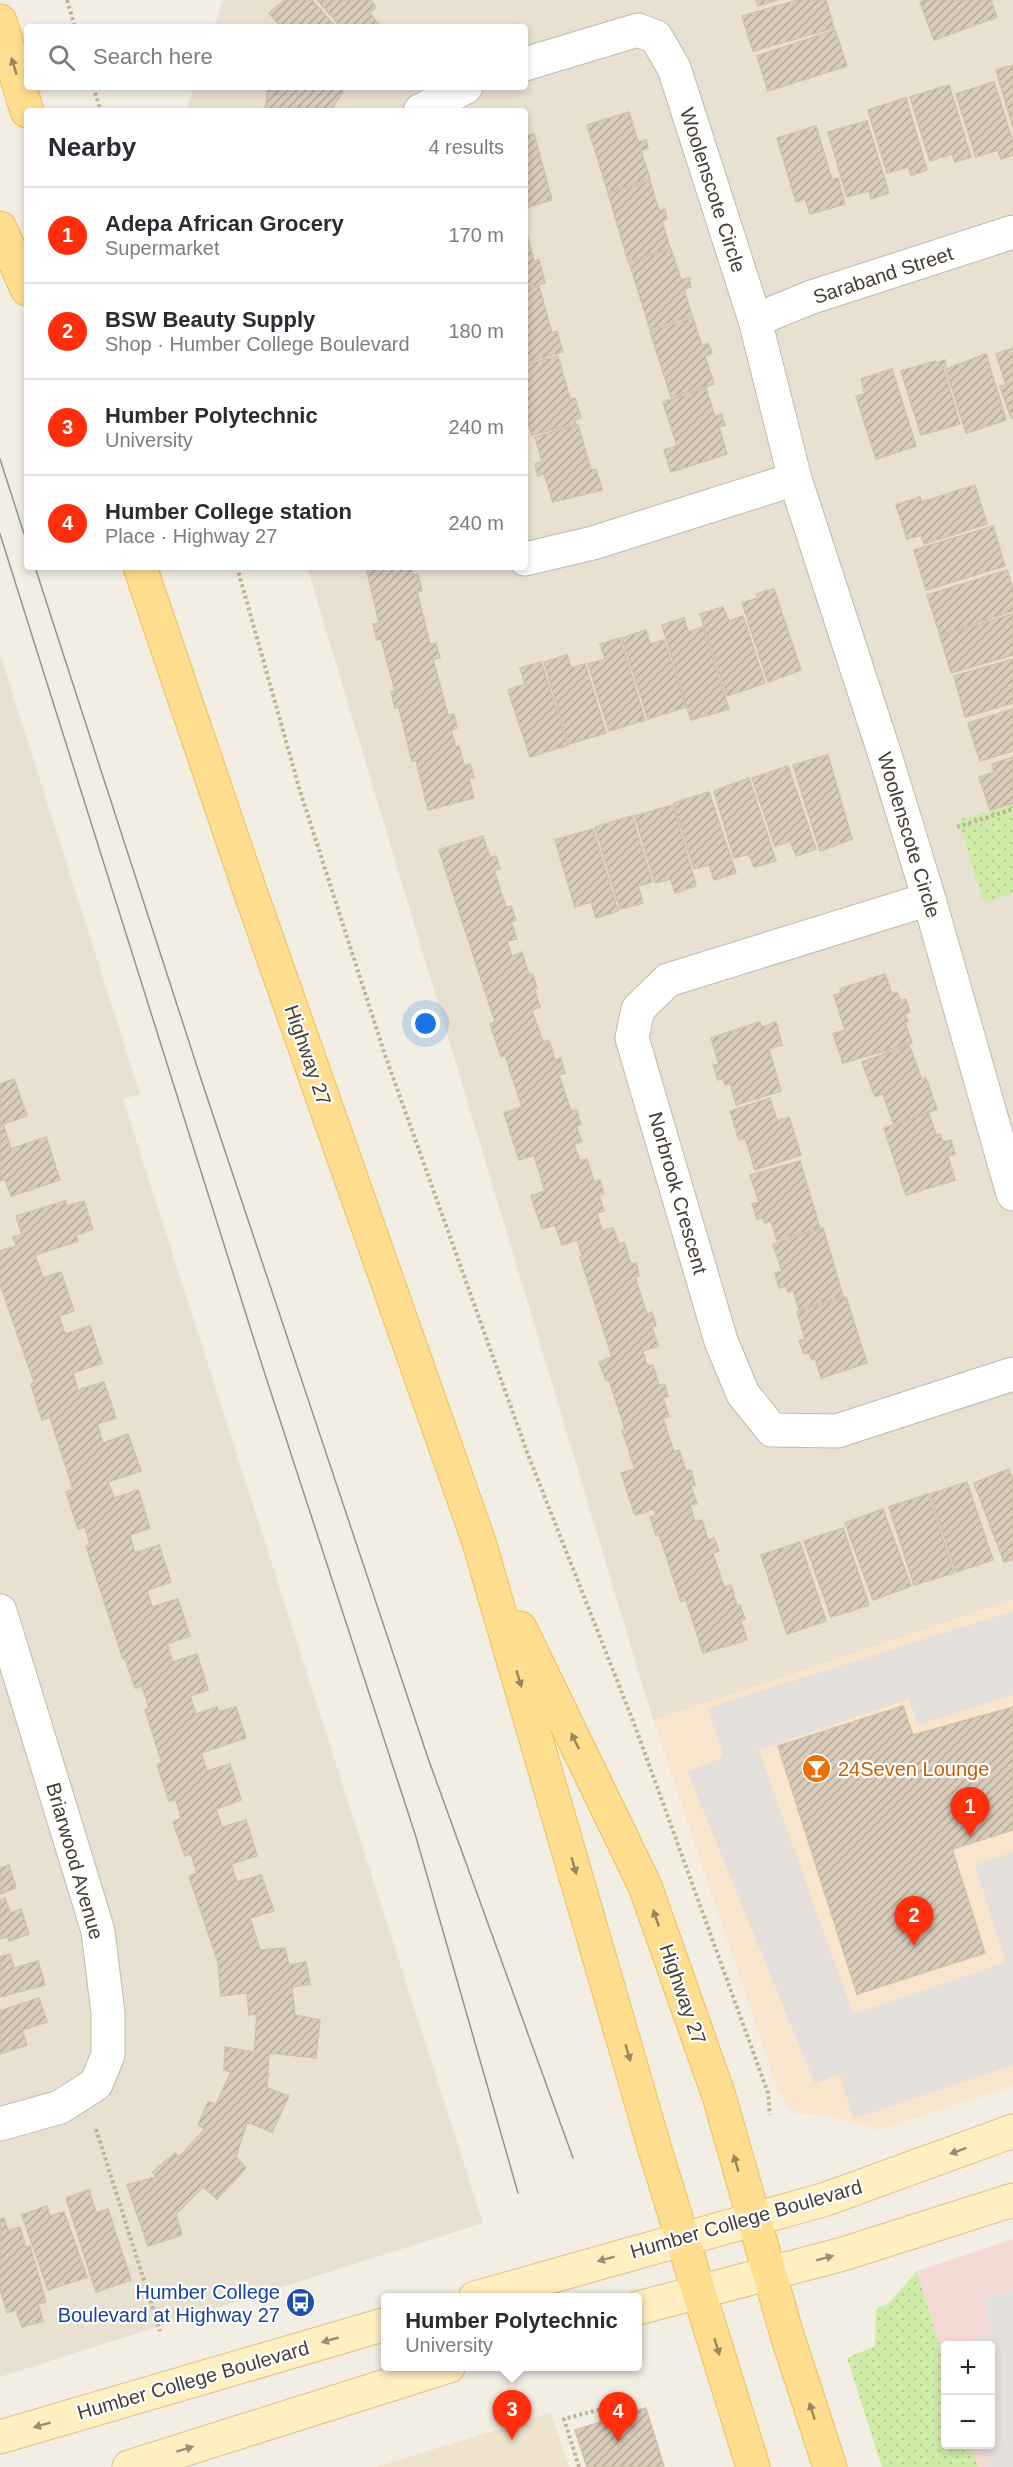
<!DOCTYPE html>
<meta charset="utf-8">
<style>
:root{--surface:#fff;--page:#f7f7f7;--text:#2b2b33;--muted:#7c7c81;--line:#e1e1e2;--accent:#ff2f0e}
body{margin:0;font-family:Helvetica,sans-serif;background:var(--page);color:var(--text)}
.controls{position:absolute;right:18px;bottom:18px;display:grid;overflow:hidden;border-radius:6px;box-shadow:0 3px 9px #0003}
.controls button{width:54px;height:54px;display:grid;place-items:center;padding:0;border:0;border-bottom:2px solid var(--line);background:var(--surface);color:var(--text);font:30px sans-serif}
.you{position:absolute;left:426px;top:1024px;width:21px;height:21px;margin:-15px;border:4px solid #fff;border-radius:50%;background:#1a73e8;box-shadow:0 0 0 9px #1a73e833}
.badge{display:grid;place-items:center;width:39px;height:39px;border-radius:50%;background:var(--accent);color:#fff;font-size:20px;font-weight:700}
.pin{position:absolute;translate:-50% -50px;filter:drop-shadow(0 2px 3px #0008)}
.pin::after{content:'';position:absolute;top:32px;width:21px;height:18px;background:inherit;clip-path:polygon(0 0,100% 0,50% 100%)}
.popup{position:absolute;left:381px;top:2293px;width:261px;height:78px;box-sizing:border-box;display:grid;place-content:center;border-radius:6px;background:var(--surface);filter:drop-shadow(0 2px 4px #0005);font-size:20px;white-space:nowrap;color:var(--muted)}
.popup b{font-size:22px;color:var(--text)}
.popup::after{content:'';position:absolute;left:50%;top:100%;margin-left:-12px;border:12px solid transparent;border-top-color:var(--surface)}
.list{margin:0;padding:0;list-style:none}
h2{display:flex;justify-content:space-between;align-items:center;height:78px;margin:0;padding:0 24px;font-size:26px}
h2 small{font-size:20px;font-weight:400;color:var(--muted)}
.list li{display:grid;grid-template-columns:39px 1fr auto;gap:18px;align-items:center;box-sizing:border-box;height:96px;padding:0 24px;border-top:2px solid var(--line)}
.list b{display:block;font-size:22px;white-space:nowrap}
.list p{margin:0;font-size:20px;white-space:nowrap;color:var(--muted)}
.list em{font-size:20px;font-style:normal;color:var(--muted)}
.icon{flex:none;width:33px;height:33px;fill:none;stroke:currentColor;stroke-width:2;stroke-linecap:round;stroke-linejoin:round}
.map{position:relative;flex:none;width:1013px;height:2467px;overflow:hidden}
.search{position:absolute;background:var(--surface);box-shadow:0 3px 9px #0003;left:24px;top:24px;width:504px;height:66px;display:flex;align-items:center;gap:15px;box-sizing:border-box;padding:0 21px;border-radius:6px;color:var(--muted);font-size:22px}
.panel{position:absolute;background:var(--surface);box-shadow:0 3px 9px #0003;left:24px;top:108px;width:504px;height:462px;border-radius:6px}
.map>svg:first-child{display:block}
.residential{fill:#e8e0d1}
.commercial{fill:#f8e5cc}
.education{fill:#eee4cc}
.medical{fill:#f5d9d5}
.green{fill:url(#green-dots)}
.parking{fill:#e3e0dc}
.building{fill:url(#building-hatch);stroke:#d1c1aa;stroke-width:1.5}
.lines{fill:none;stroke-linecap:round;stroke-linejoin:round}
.street-casing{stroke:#c2b9a8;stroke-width:35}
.secondary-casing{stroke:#d7c38f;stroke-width:35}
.primary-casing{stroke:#edbe57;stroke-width:35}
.path{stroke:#c2b295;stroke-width:4;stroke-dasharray:3 3;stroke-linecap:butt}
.street{stroke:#fff;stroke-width:33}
.secondary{stroke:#ffefc1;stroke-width:33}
.primary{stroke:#ffde90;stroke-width:33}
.tram{stroke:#949494;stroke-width:1.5}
.oneway{fill:#99865d}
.oneway2{fill:#998e73}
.labels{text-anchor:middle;stroke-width:4.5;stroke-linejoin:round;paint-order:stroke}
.street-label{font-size:20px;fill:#463e33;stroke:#fff}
.food-label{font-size:20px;fill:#c56008;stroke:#fff;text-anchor:start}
.transit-label{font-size:20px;fill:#164399;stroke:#fff;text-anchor:end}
</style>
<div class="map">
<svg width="1013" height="2467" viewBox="0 0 1013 2467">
<defs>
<pattern id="green-dots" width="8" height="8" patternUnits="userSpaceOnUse" patternTransform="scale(1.5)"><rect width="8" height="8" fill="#ceeba8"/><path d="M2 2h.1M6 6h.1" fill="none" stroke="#b2cb91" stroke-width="1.8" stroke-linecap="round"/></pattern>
<pattern id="building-hatch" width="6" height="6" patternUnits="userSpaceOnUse" patternTransform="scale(1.5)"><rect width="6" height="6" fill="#d9ccbb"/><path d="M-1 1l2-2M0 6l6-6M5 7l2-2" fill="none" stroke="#b2a799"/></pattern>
</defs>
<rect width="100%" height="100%" fill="#f3eee3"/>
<g class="residential">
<polygon points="223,0 1013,0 1013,1600 653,1720 307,567 525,567 525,111 186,111 194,87 525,87 525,27 214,27"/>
<polygon points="0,654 140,1094 123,1099 483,2223 0,2377"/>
</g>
<polygon class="commercial" points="1013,1600 1013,2086 880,2130 822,2115 793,2113 778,2091 653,1720"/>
<polygon class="education" points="551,2413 569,2467 376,2467"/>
<polygon class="medical" points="1013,2239 1013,2467 978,2467 971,2445 990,2444 990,2346 946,2346 945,2364 917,2271"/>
<g class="green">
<polygon points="1013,804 1013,893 983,902 958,820"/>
<polygon points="917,2271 945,2364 946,2444 971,2445 978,2467 882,2467 847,2358 875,2346 876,2309 888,2304"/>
</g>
<g class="parking">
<polygon points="1013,1611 1013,1695 918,1725 909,1699 759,1750 853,2014 1006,1962 975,1865 1013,1852 1013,2065 854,2119 839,2074 815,2084 687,1771 724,1757 707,1708"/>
<polygon points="1013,2289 1013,2467 988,2467 981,2445 990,2444 990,2346 954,2345 988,2334 991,2329 983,2299"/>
</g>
<g class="building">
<polygon points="285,0 312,0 336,27 281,27 269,13"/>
<polygon points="317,0 371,0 376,7 370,13 380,26 341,27"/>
<polygon points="756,0 778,0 758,6"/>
<polygon points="798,0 826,0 834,28 753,51 742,16"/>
<polygon points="926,0 993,0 991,1 997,17 934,40 920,2"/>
<polygon points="835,30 847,66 768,91 757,56"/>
<polygon points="1013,65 1013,128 996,70"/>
<polygon points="994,82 1013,142 1013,155 1001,159 998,150 976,157 956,94"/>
<polygon points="949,85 971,157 955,162 952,154 930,161 910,97"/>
<polygon points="268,87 338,87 343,92 330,111 265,111"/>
<polygon points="906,98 927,170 911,175 908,167 887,173 868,110"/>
<polygon points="629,112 638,142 646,140 648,148 641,151 650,179 608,192 587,125"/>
<polygon points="867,121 889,193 871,199 869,191 847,197 828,132"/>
<polygon points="816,126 832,180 838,178 845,204 810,214 805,199 796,202 777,138"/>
<polygon points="534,134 552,200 525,208 525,136"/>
<polygon points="650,181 659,211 665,209 667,219 662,221 670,248 628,261 608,193"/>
<polygon points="525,227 534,261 539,259 545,283 525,288"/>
<polygon points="671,249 681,280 689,278 691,287 684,289 692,316 650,329 629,262"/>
<polygon points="539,286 552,333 557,331 563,352 525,363 525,290"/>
<polygon points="693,318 702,346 708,343 712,353 705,356 714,384 671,397 650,331"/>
<polygon points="1013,348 1013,418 1011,418 1000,386 1006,385 996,354"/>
<polygon points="986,354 1006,420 966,433 946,369"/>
<polygon points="558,356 570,399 575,398 581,418 574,420 576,424 532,435 525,412 525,365"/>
<polygon points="945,360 946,367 943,367 960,424 921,435 901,371 935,361 936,363"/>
<polygon points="892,369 916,446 876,459 856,396 865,394 861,379"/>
<polygon points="706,388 715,417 721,414 725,425 719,427 727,454 671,472 664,450 677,446 663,402"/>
<polygon points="578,425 591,470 596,469 602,490 553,502 544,474 538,476 535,464 542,462 535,437"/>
<polygon points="975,485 987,524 924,544 921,535 907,539 896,505 920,497 922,502"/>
<polygon points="993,526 1005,566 926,590 914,550"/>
<polygon points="366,567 411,567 414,575 418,574 422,591 417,591 430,644 436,643 440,658 433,659 448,715 454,714 457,728 451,730 456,747 459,746 464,766 470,764 474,777 469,778 474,798 428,810 416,760 412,761 399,708 395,708 391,692 395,691 381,639 377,640 373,624 379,623"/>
<polygon points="1007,570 1013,589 1013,611 940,635 927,595"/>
<polygon points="774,589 801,670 768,682 742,603 758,598 756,594"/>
<polygon points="723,607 729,621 743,616 765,683 727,696 700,614"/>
<polygon points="1013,614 1013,655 951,673 940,636"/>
<polygon points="684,618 688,632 703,627 729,709 691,720 662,625"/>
<polygon points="646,630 650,644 664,640 686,707 648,719 622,638"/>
<polygon points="620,638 645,720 609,731 588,664 605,659 600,644"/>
<polygon points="567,655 571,668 585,664 606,733 569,744 544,662"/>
<polygon points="1013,659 1013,703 965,717 954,676"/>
<polygon points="541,662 568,745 530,757 508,690 525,684 520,668"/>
<polygon points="1013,709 1013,751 980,761 968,723"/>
<polygon points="828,755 852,839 820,851 793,765"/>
<polygon points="1013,757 1013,803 990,810 979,777 994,772 992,764"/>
<polygon points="788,766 816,849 796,856 790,841 775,846 752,778"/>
<polygon points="749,778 776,861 754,867 749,854 734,858 714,791"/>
<polygon points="709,792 736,873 714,880 709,865 694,869 674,803"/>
<polygon points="673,805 696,886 675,893 671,879 655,883 635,816"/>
<polygon points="632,816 652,882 638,886 643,903 620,909 595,827"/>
<polygon points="593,829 618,911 596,918 591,902 575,907 555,840"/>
<polygon points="483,836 490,858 496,856 500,869 494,871 506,907 511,906 516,920 511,922 517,939 507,941 512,956 522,952 529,975 533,974 537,988 534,988 540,1007 532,1010 543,1042 549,1040 555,1060 561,1058 565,1073 559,1075 571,1111 577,1110 581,1125 576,1126 582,1142 574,1144 580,1161 587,1159 594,1182 600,1180 604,1193 599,1195 604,1211 597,1213 602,1231 613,1228 619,1244 624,1242 631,1264 636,1263 639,1276 635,1277 647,1314 652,1312 656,1326 652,1327 658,1346 643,1351 647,1366 653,1365 659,1385 665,1384 668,1396 663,1398 669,1416 663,1418 674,1452 679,1450 686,1471 691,1470 695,1485 691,1486 697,1504 690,1505 695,1522 702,1520 708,1540 714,1538 719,1551 713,1553 724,1587 731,1585 737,1606 740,1605 745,1619 741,1621 747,1640 703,1653 686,1600 681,1602 659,1534 656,1536 650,1517 656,1515 654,1509 635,1515 621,1473 635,1469 622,1430 625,1429 609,1380 606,1381 599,1362 612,1357 580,1257 582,1256 577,1240 562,1245 555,1225 542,1229 531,1196 545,1191 534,1155 519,1160 504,1113 522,1107 505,1055 501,1057 490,1024 495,1022 439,850"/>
<polygon points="885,974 892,994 897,992 900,1000 906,999 910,1012 905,1014 908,1022 905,1022 912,1043 843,1063 833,1034 845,1030 834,995 841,993 840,989"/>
<polygon points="760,1022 762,1027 776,1022 782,1045 769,1049 781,1091 736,1105 730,1083 725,1085 723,1078 718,1080 713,1065 719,1064 711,1038"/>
<polygon points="909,1045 922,1080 926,1078 937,1109 894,1125 883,1094 875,1097 862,1062"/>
<polygon points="14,1079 27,1116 3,1124 11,1149 46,1137 60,1180 11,1196 5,1179 0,1181 0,1084"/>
<polygon points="770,1098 777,1121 789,1117 801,1155 755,1170 745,1138 739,1140 730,1111"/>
<polygon points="929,1113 936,1135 940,1134 943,1142 951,1140 955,1154 948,1156 955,1180 906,1195 884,1128"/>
<polygon points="800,1161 820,1228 777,1240 771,1221 765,1223 763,1218 757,1219 752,1204 759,1202 750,1175"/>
<polygon points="65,1201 67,1206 84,1201 93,1229 76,1235 78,1241 35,1255 43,1278 61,1272 74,1311 59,1316 65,1334 90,1326 102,1363 73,1373 78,1390 104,1382 116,1418 97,1424 103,1443 128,1434 141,1471 108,1482 114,1498 138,1490 150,1528 130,1535 135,1553 159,1545 171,1582 147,1590 152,1607 178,1599 190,1636 167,1644 173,1662 197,1654 208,1690 190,1696 196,1714 217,1707 218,1712 236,1707 246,1738 201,1753 207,1771 230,1764 241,1800 216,1809 222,1827 246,1820 257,1856 231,1864 237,1882 261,1875 274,1911 250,1918 260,1950 285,1948 289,1965 306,1962 310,1984 292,1987 295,2015 320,2020 316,2058 269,2053 267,2088 289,2096 272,2132 247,2122 236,2157 246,2168 217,2199 203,2187 176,2214 182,2235 148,2246 127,2185 156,2177 153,2172 175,2153 179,2157 205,2129 198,2125 208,2102 216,2104 231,2072 224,2070 225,2047 254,2052 257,2014 249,2015 247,1993 221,1996 218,1962 189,1876 197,1873 191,1854 185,1856 173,1822 181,1818 176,1799 169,1801 157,1764 162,1763 145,1710 149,1708 142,1686 135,1688 125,1658 123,1659 86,1546 90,1545 85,1527 78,1529 66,1492 73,1489 50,1417 42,1420 31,1384 34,1382 0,1284 0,1251 16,1246 13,1237 22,1234 16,1216"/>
<polygon points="823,1228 843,1296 799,1310 793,1291 788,1292 786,1286 779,1288 775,1273 782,1271 773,1244"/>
<polygon points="846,1297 867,1363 821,1378 815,1358 812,1360 809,1353 804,1354 799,1341 805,1339 797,1312"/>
<polygon points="1009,1469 1013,1480 1013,1559 1004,1562 974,1483"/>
<polygon points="967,1482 993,1560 956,1572 930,1494"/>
<polygon points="928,1494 954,1573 914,1585 889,1507"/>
<polygon points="883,1509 911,1586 873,1600 845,1523"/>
<polygon points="843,1528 869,1605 831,1617 804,1541"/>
<polygon points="800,1542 826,1621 787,1634 761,1555"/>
<polygon points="903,1706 913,1735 1013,1707 1013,1830 952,1849 985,1953 857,1994 778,1746"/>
<polygon points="9,1865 16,1888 0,1894 0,1868"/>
<polygon points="5,1898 10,1913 21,1909 29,1934 9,1941 8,1937 0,1939 0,1900"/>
<polygon points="10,1954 14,1968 38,1961 45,1985 0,1997 0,1957"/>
<polygon points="39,1998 47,2022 22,2030 27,2045 0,2054 0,2011"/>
<polygon points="89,2190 96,2213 108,2209 131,2280 96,2292 66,2198"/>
<polygon points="47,2206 50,2216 64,2212 87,2277 48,2290 22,2215"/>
<polygon points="4,2218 8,2231 20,2227 26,2248 30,2246 46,2302 38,2304 43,2321 22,2327 16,2310 7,2313 0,2289 0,2219"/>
<polygon points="646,2408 664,2467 587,2467 575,2430"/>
</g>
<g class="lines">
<defs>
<g id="street">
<polyline points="525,64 638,30 656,37 674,68 755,320 795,479 886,758 929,899 1013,1194"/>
<polyline points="420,111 466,87"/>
<polyline points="755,320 812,297 1013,232"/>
<polyline points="525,559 593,543 795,479"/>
<polyline points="929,899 668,980 638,1009 632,1038 721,1341 743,1394 772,1430 837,1431 1013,1374"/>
<polyline points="0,1611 98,1931 108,2013 108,2055 96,2084 60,2107 0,2124"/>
</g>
<g id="secondary">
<polyline points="475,2298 826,2199 1013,2131"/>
<polyline points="638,2308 843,2254 1013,2200"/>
<polyline points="0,2437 386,2324"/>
<polyline points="129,2467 449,2366"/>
</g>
<g id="primary">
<polyline points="0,21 27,111"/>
<polyline points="0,228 27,289"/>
<polyline points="140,567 250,891 479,1542 656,2153 753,2467"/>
<polyline points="520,1628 645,1886 719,2096 787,2335 830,2467"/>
</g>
</defs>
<use href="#street" class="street-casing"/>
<use href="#secondary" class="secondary-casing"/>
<use href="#primary" class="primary-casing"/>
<g class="path">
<polyline points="67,0 75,27"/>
<polyline points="93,87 101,111"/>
<polyline points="237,567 300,791 385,1055 527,1452 635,1726 768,2093 770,2115"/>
<polyline points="957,827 1013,809"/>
<polyline points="96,2129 160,2331"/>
<polyline points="579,2467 564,2419 624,2403"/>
</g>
<use href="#street" class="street"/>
<use href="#secondary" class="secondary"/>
<use href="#primary" class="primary"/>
<g class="tram">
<polyline points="0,459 27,543"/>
<polyline points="0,534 262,1365 416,1837 518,2193"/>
<polyline points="35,567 203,1085 429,1761 573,2158"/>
</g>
</g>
<defs><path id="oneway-solid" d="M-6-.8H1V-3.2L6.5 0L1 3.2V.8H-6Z" transform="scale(1.5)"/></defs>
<g class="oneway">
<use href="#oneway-solid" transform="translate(14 66) rotate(-107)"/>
<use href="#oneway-solid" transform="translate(519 1679) rotate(74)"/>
<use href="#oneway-solid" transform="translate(575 1741) rotate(-116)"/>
<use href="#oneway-solid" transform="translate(574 1866) rotate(74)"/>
<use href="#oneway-solid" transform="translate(656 1918) rotate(-109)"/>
<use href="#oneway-solid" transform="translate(628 2053) rotate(74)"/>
<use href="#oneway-solid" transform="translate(736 2163) rotate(-106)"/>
<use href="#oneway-solid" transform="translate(717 2347) rotate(73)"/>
<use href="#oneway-solid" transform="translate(812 2411) rotate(-108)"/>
</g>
<g class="oneway2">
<use href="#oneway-solid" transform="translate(958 2151) rotate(160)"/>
<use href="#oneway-solid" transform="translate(825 2258) rotate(-15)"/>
<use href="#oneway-solid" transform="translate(606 2259) rotate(165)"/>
<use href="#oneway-solid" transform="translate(330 2340) rotate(164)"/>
<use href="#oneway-solid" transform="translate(42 2425) rotate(164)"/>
<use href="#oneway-solid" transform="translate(185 2449) rotate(-17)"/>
</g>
<defs>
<symbol id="bar-disc" viewBox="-11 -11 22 22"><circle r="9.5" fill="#e8710a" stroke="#fff"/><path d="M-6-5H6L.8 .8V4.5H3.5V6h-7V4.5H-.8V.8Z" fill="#fff"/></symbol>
<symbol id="bus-disc" viewBox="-11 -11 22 22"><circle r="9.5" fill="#1a4fb4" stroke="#fff"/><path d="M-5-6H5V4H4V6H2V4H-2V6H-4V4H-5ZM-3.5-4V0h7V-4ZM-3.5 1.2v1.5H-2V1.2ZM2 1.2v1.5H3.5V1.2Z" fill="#fff"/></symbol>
</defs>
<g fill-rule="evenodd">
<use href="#bar-disc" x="800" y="1752" width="33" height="33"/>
<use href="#bus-disc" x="284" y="2286" width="33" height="33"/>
</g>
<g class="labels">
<g class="street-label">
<text transform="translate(713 190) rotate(72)" y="7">Woolenscote Circle</text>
<text transform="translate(883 275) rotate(-18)" y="7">Saraband Street</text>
<text transform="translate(909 835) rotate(73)" y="7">Woolenscote Circle</text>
<text transform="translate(308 1055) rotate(71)" y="7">Highway 27</text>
<text transform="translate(678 1193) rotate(74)" y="7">Norbrook Crescent</text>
<text transform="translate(75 1861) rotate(74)" y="7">Briarwood Avenue</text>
<text transform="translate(683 1994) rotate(71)" y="7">Highway 27</text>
<text transform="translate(746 2219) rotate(-16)" y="7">Humber College Boulevard</text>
<text transform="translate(193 2380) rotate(-16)" y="7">Humber College Boulevard</text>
</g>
<g class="food-label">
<text x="838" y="1776">24Seven Lounge</text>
</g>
<g class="transit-label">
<text x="280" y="2299">Humber College<tspan x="280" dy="23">Boulevard at Highway 27</tspan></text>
</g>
</g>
</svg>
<div class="controls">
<button>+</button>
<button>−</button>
</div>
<div class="you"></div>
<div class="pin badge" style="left:970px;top:1837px">1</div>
<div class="pin badge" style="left:914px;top:1946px">2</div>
<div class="pin badge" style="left:512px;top:2440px">3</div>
<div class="popup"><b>Humber Polytechnic</b>University</div>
<div class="pin badge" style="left:618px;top:2442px">4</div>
<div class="search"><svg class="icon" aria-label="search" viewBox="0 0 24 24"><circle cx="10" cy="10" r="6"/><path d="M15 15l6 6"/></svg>Search here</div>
<section class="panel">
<h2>Nearby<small>4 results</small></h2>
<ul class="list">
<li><span class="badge">1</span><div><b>Adepa African Grocery</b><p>Supermarket</p></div><em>170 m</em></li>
<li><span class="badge">2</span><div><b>BSW Beauty Supply</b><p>Shop · Humber College Boulevard</p></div><em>180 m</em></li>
<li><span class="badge">3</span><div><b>Humber Polytechnic</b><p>University</p></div><em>240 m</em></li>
<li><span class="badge">4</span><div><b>Humber College station</b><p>Place · Highway 27</p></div><em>240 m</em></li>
</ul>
</section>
</div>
